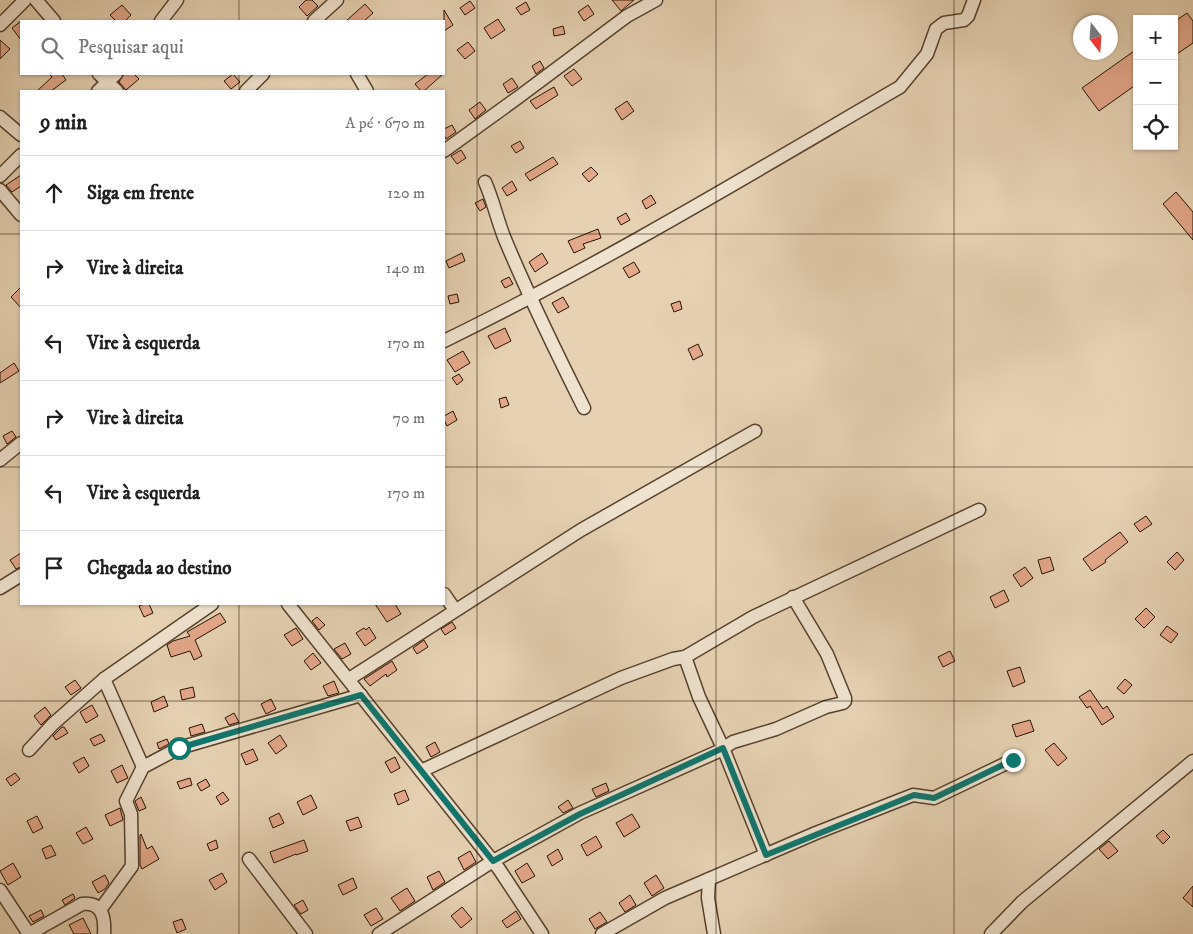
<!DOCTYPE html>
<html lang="pt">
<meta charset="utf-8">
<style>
:root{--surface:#fff;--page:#f6f6f6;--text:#202124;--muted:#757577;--line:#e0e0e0}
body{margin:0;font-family:"IM FELL DW Pica",serif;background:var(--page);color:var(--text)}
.controls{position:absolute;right:15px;top:15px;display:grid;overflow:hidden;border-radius:0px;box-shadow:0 1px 4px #0004}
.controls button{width:45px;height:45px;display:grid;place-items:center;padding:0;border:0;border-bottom:1px solid var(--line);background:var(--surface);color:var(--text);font:25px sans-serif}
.compass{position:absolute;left:1073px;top:15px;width:45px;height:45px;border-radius:50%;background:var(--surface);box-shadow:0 1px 4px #0004;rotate:163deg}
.stop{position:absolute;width:15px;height:15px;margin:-11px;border:4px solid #0f766e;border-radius:50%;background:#fff}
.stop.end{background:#0f766e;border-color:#fff;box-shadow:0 1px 5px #0008}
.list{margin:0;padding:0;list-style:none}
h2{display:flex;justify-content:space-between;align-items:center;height:65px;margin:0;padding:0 20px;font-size:21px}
h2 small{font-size:16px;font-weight:400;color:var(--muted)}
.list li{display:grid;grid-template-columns:32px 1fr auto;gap:15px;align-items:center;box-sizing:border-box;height:75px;padding:0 20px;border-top:1px solid var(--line)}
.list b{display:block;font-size:19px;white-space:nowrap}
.list em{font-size:16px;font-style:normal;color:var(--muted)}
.icon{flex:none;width:28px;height:28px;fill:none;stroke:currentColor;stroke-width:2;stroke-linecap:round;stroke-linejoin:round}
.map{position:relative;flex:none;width:1193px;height:934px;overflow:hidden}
.search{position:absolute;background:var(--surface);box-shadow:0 1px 4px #0004;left:20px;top:20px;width:425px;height:55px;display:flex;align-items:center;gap:12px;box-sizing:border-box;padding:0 18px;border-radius:0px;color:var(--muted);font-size:19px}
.panel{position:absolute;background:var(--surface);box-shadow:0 1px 4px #0004;left:20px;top:90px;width:425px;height:515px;border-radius:0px}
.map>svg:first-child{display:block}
.building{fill:#e4a88b;stroke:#271200}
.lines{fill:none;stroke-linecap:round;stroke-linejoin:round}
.street-casing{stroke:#57422d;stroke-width:15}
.street{stroke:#efe2ce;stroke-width:12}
.route{stroke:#0f766e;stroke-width:6}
.grid{fill:none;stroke:#271200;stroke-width:1;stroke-opacity:0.55}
</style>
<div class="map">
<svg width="1193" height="934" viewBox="0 0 1193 934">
<rect width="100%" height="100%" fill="#e6d2b3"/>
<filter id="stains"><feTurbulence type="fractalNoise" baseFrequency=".004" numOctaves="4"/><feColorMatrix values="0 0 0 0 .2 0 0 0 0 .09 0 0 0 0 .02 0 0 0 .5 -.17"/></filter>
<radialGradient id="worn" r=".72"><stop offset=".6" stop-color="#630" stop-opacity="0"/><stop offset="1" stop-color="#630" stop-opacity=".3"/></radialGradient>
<g class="building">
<polygon points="306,0 312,0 318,6 307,16 299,7"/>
<polygon points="612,0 634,0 621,11"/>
<polygon points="470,1 475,8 465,15 460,8"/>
<polygon points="526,2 530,10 521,15 516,8"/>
<polygon points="365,4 373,13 364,21 346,21"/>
<polygon points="122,5 131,15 125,21 116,21 110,15"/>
<polygon points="588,5 594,14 584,21 578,12"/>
<polygon points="444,10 453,25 444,31"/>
<polygon points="1187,13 1193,21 1193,43 1174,56 1174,22"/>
<polygon points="498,19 505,30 491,39 484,28"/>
<polygon points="21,21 21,40 12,28"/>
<polygon points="563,26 565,34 554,36 553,29"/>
<polygon points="0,40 10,49 0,59"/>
<polygon points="468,42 475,51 465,59 457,50"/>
<polygon points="1137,49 1137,84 1099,111 1082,88"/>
<polygon points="540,61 544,68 536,74 532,66"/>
<polygon points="574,69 582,79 572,86 564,76"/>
<polygon points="49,74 62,74 66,80 51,91 37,91 52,77"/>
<polygon points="124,74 134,74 139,79 126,90 119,82"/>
<polygon points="233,74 240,82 231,89 224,81"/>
<polygon points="428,74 443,74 424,91 421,91 415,84"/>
<polygon points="512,78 518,87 508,93 503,84"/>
<polygon points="554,87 558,95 536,109 530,101"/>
<polygon points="627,101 634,111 622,120 615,109"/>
<polygon points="480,102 486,110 475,119 469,110"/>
<polygon points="452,125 456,132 446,139 444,135 444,129"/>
<polygon points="520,141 524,148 516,153 511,146"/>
<polygon points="461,150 466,158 457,164 451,156"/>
<polygon points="553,157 558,164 530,181 525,174"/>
<polygon points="591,167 598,174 589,182 582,174"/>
<polygon points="21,175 21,186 12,192 6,185"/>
<polygon points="512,181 517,190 507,196 502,188"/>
<polygon points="1176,192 1193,212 1193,240 1163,204"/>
<polygon points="651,195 656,203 646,209 642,201"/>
<polygon points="483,199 486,207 480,211 475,203"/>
<polygon points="626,213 630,220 621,225 617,218"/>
<polygon points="598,229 601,238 583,244 585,248 574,253 568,241"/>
<polygon points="462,253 465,261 449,268 446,261"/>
<polygon points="542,253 548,263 535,272 529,262"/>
<polygon points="634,262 640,272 629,278 623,268"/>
<polygon points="509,277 513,284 505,288 501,281"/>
<polygon points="21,287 21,308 11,297"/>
<polygon points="457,294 459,302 450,304 448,296"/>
<polygon points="563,297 569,307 558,313 552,303"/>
<polygon points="680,301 682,309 674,312 671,304"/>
<polygon points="505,328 511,341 495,349 488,336"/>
<polygon points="698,344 703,355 693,360 688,349"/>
<polygon points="463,351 470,363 455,372 447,360"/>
<polygon points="14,363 19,371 0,383 0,373"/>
<polygon points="459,374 463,380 457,385 452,378"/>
<polygon points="506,397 509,405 501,408 499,399"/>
<polygon points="453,411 457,420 447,426 444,420 444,416"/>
<polygon points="12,431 16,437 7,444 3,436"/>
<polygon points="1146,516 1152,524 1140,532 1134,524"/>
<polygon points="1120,532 1128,542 1105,560 1106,562 1092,571 1083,559"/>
<polygon points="1177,552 1184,560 1175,570 1167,562"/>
<polygon points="21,553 21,567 16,569 10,560"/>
<polygon points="1050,557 1054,570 1042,574 1038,560"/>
<polygon points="1025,567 1033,578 1021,587 1013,575"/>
<polygon points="1004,590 1009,601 995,608 990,597"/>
<polygon points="144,604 149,604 153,613 144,617 139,606"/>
<polygon points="375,604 395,604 401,614 387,622"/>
<polygon points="1146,608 1155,617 1144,628 1135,619"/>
<polygon points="220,613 226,622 195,640 202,656 194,660 190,651 171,657 167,645 173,641 190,636 187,632"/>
<polygon points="317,617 325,625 319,630 312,621"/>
<polygon points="452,622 456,628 445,635 441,629"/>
<polygon points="1167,626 1178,634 1171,643 1160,635"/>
<polygon points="369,627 376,638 365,646 356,633 364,628 366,630"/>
<polygon points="296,628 303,639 292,646 284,635"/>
<polygon points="424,640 428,647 417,654 413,648"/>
<polygon points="345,643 351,654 342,659 334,649"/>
<polygon points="950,651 955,661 943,667 938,657"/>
<polygon points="313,653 321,663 311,670 304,661"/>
<polygon points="392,661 397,670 387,677 386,674 370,686 364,679"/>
<polygon points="1020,667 1025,682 1013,687 1007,671"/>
<polygon points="1125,679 1132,685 1124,694 1117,688"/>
<polygon points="75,680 81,688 71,695 65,687"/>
<polygon points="334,681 339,693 328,696 323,686"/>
<polygon points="193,687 195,697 182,700 180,690"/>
<polygon points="1090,690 1103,709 1107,706 1114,717 1102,725 1090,706 1087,708 1079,697"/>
<polygon points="164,696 168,706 154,712 151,702"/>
<polygon points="271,699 276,709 266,714 261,704"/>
<polygon points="92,705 98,716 86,723 80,712"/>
<polygon points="45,707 51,715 41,725 34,716"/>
<polygon points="234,713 239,722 229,725 225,718"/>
<polygon points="1030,720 1034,731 1016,737 1012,725"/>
<polygon points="202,724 205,732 191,736 189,728"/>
<polygon points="62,727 64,727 68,733 56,740 53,736"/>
<polygon points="101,734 105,741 94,746 90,739"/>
<polygon points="280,735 287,746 276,754 268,743"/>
<polygon points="167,739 169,744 159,749 157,743"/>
<polygon points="435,742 440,752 431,757 426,747"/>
<polygon points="1054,743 1067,758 1058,766 1045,750"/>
<polygon points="253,749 258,760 246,765 241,754"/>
<polygon points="84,757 89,766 79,773 73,763"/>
<polygon points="395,757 400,768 391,773 385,762"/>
<polygon points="122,765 128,778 117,783 111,771"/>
<polygon points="15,773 20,779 11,786 6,779"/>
<polygon points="190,778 192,785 180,789 177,782"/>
<polygon points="206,779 210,786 201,791 197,784"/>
<polygon points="606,783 609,791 596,797 592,789"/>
<polygon points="405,790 409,800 398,805 394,794"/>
<polygon points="223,792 229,800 221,805 216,797"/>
<polygon points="311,795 317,808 303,815 297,802"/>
<polygon points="141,797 146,808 139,811 135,801"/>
<polygon points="568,800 573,808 563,813 558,807"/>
<polygon points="120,808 123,820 110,826 105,815"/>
<polygon points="279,813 284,823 273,828 269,818"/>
<polygon points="632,814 640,827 624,837 616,823"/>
<polygon points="37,816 43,828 33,833 27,821"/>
<polygon points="358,817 362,827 350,831 346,821"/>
<polygon points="86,827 93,839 83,844 76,833"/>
<polygon points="1163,830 1170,837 1163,844 1156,836"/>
<polygon points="141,834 147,849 152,846 159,859 142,869 140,865 140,835"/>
<polygon points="596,836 602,847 587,856 581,845"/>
<polygon points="216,840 218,848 210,851 207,844"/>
<polygon points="304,840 308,851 296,855 296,854 274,863 270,852"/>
<polygon points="1109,841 1118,851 1108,859 1099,849"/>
<polygon points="51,845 56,855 46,859 42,849"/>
<polygon points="558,849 563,859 552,866 547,856"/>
<polygon points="470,851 476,862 464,870 458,858"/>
<polygon points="13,863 21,877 8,885 0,871"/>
<polygon points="527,863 535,876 522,883 515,871"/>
<polygon points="439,871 445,882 433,890 427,877"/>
<polygon points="222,873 227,882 215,890 209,880"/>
<polygon points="105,875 109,883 105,889 98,893 92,882"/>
<polygon points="656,875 664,888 652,896 644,883"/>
<polygon points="353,878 357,888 343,895 338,885"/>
<polygon points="1193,886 1193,907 1183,898"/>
<polygon points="407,888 415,901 400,911 391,898"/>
<polygon points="73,894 75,898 65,905 62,900"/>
<polygon points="630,895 636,905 625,912 619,903"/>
<polygon points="303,900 308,910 301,914 294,905"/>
<polygon points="462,907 472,919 461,928 451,916"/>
<polygon points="376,908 383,919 371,926 364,915"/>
<polygon points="41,910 44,916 33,922 29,916"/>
<polygon points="516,911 521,919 507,928 502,921"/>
<polygon points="600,912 607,922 595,929 589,919"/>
<polygon points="83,918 91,934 74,934 69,925"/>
<polygon points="182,919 186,929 177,933 173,922"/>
</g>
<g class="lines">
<defs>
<g id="street">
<polyline points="36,0 54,21"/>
<polyline points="161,21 177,0"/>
<polyline points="314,21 337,0"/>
<polyline points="0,25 25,0"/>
<polyline points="99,74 117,91"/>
<polyline points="357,74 367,91"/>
<polyline points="98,91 116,74"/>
<polyline points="246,91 263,74"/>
<polyline points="0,117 21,135"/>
<polyline points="444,151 520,96 627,16 656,0"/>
<polyline points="0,176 21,155"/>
<path d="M 485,182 C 493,200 497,219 504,237 C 528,295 556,352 584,408"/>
<polyline points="0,190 21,215"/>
<path d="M 444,341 C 600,265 749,175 900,87 L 927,54 L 936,29 L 944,23 L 964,20 L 968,16 L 974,0"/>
<polyline points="0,460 21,443"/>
<polyline points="0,588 21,575"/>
<polyline points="444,594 455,610"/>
<polyline points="288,604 499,869 542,934"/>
<polyline points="685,657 699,697 723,748 766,855"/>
<polyline points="104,679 143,767"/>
<polyline points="349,679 581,530 755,431"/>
<polyline points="29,750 53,724 104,679 212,604"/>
<polyline points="421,771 621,678 673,659 685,657 753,617 979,510"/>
<polyline points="249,859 306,934"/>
<polyline points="709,879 708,898 714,934"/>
<path d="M 0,890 L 29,934 L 82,904 C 103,902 105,918 104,934"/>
<polyline points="100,910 132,866 131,814 126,801 143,767 179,748 361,695"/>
<polyline points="379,934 493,861 580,813 719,751 733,742 776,729 826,707 843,703 845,701 845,698 827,654 793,597"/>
<polyline points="602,934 665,898 816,833 913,795 934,798 1013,760"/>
<polyline points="991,934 1022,902 1193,761"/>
</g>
</defs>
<use href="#street" class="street-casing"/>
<use href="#street" class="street"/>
</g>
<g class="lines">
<polyline class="route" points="179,748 361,695 493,861 580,814 723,748 766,855 914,795 934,798 1013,760"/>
</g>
<path class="grid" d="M 239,0 L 239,21M 477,0 L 477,934M 716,0 L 716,934M 954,0 L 954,934M 239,74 L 239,91M 0,234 L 21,234M 444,234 L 1193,234M 0,467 L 21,467M 444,467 L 1193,467M 239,604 L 239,934M 0,701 L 1193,701"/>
<rect width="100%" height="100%" filter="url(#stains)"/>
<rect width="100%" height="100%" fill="url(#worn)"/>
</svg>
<div class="controls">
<button>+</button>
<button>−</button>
<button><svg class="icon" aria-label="locate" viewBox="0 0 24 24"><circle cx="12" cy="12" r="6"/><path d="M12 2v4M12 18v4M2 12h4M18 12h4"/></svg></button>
</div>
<svg class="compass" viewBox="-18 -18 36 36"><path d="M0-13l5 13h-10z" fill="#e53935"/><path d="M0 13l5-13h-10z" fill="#757577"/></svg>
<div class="stop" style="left:179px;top:748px"></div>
<div class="stop end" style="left:1013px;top:760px"></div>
<div class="search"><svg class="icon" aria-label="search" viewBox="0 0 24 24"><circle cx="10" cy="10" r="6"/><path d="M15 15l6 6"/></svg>Pesquisar aqui</div>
<section class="panel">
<h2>9 min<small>A pé · 670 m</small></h2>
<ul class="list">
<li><svg class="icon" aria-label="ahead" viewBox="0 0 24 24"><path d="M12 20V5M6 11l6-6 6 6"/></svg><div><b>Siga em frente</b></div><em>120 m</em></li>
<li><svg class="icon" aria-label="right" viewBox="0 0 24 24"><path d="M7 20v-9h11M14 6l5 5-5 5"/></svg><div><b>Vire à direita</b></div><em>140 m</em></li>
<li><svg class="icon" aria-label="left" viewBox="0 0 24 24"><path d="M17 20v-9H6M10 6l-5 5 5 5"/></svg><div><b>Vire à esquerda</b></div><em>170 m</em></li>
<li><svg class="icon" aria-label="right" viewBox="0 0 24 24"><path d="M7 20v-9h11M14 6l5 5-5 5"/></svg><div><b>Vire à direita</b></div><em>70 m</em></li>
<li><svg class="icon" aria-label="left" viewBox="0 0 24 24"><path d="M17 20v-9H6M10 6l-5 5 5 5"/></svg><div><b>Vire à esquerda</b></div><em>170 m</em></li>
<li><svg class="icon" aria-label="arrive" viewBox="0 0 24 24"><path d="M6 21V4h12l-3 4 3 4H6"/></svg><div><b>Chegada ao destino</b></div></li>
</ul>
</section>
</div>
